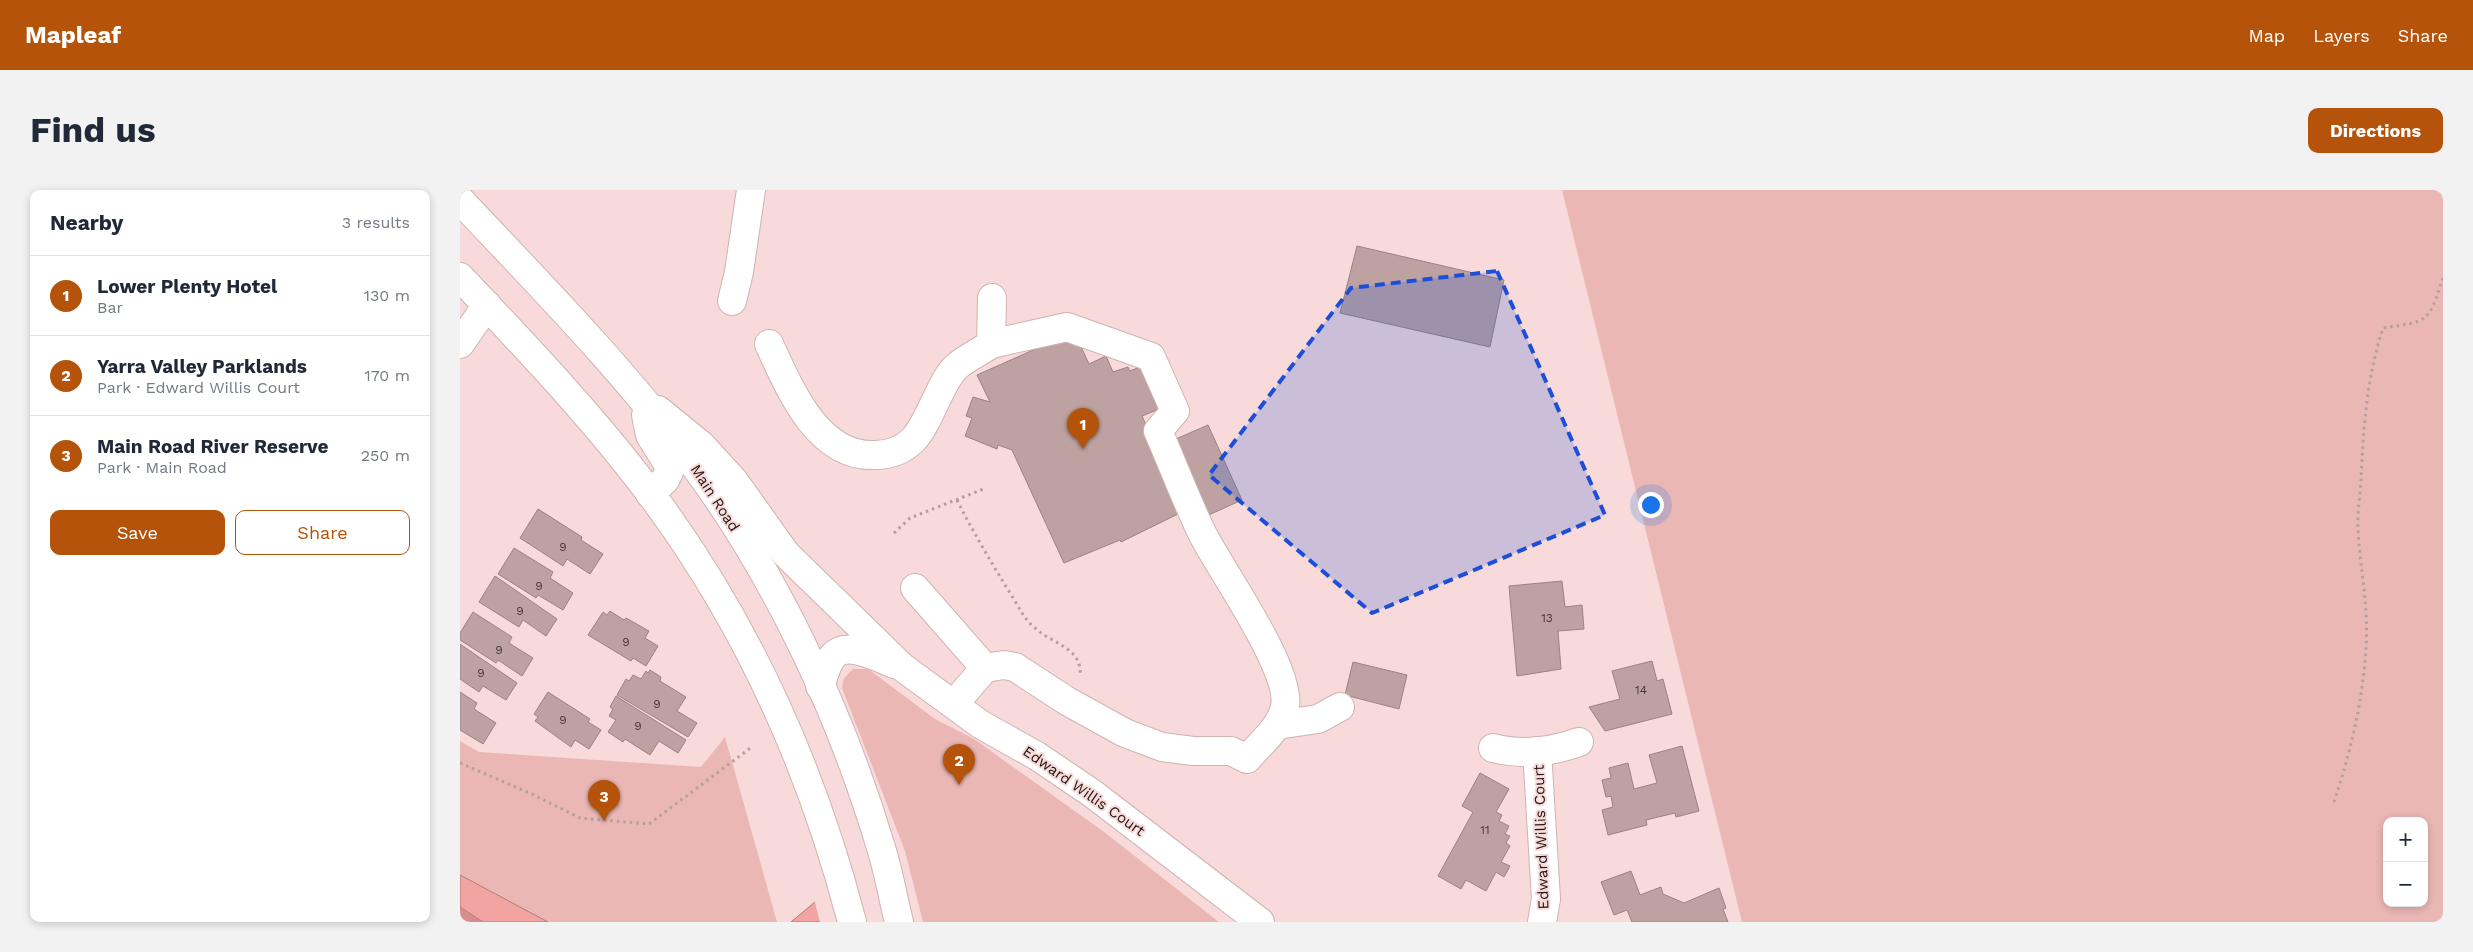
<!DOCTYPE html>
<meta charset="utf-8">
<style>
:root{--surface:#fff;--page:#f2f2f3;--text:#1f2937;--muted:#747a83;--line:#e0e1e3;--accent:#b45309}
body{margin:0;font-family:"Work Sans",sans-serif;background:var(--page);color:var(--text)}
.controls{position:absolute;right:15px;bottom:15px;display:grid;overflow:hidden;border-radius:10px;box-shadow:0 2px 8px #0003}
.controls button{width:45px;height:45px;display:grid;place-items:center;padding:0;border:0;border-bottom:1px solid var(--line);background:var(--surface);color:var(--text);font:25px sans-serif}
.you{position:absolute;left:1190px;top:314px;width:18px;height:18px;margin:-12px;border:4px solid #fff;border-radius:50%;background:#1a73e8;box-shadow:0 0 0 8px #1a73e833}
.badge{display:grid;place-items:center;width:32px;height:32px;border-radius:50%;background:var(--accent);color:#fff;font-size:16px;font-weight:700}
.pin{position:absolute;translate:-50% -41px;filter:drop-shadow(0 1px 2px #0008)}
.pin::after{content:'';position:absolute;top:26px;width:18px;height:15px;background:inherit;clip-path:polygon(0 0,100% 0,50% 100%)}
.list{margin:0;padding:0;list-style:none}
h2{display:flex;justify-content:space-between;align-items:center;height:65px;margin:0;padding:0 20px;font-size:21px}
h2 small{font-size:16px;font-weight:400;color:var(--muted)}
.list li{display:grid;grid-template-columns:32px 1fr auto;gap:15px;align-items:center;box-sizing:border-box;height:80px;padding:0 20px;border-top:1px solid var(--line)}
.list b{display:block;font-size:19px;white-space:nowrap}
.list p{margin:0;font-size:16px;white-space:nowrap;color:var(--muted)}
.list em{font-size:16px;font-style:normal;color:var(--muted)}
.actions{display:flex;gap:10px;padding:15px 20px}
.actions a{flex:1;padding:11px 0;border:1px solid var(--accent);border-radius:10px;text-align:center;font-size:18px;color:var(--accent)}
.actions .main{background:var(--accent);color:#fff}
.map{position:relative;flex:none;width:1983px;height:732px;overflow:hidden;border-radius:10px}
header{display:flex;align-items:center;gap:30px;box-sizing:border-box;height:70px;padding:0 25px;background:var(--accent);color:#fff}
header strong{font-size:24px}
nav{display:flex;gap:28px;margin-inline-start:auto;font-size:18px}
.intro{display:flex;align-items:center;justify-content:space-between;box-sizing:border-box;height:120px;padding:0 30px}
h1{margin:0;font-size:35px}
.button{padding:12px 22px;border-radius:10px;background:var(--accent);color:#fff;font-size:18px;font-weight:700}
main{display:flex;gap:30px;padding:0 30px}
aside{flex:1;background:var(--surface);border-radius:10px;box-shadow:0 2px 8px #0003}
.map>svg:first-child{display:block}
.green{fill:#eab7b5;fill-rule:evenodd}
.forest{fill:#d98d8c}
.water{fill:#f2a4a3;stroke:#b27978}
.pier{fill:#f7dad9}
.building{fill:#bda2a1;stroke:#9c8282}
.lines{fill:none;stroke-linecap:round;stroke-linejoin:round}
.minor-casing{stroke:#cfb3b2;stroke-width:30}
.major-casing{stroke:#cfb3b2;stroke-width:30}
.path{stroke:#b59e9d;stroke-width:3;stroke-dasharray:2.5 4;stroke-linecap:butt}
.minor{stroke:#fff;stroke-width:28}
.major{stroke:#fff;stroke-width:28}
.marked{fill:#1d4ed8;fill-opacity:0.2;stroke:#1d4ed8;stroke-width:4;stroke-dasharray:10 6;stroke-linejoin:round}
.labels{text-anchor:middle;stroke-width:4;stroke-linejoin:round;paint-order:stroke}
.number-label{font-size:12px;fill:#463837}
.street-label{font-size:15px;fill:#1e1414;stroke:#f7dad9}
</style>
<header>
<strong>Mapleaf</strong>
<nav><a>Map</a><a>Layers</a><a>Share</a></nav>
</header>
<div class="intro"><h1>Find us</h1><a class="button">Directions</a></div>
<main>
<aside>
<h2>Nearby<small>3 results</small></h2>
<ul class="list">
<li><span class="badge">1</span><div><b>Lower Plenty Hotel</b><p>Bar</p></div><em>130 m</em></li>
<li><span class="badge">2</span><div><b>Yarra Valley Parklands</b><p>Park · Edward Willis Court</p></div><em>170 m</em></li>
<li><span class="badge">3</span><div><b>Main Road River Reserve</b><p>Park · Main Road</p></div><em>250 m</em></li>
</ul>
<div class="actions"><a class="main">Save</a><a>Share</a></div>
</aside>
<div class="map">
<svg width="1983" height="732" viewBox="0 0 1983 732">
<rect width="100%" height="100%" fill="#f7dad9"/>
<g class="green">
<path d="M 1102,0 L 1983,0 L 1983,732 L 1282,732 ZM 1927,631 L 1964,631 L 1964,713 L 1927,713 Z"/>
<polygon points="393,479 408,479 475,529 514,549 644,642 759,732 463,732 445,661 382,498 384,488"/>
<polygon points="265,547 317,732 88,732 0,685 0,551 19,562 241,577"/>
</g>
<polygon class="forest" points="0,717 23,732 0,732"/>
<g class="water">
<polygon points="0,685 88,732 23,732 0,717"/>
<polygon points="355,712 451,732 331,732"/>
</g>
<polygon class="pier" points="354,709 451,730 453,732 360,732"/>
<g class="building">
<polygon points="897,56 1044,90 1030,157 880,123"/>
<polygon points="607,145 617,148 629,174 646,166 653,182 668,177 670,181 685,175 704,217 682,226 724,321 661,352 660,350 604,373 552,260 538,255 537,259 505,246 512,228 506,226 513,207 530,212 517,185"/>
<polygon points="748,235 782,310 742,328 709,252"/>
<polygon points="78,319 122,347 121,350 143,364 130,384 107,369 103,376 60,348"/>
<polygon points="54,358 93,382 90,388 113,403 103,420 78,405 76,408 38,384"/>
<polygon points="35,386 97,429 86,446 63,430 59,437 19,412"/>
<polygon points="1102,391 1105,417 1122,415 1124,439 1098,441 1101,479 1057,486 1049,396"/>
<polygon points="150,421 164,430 166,428 189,441 185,448 198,456 186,476 173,468 171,471 128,445 143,422 147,425"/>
<polygon points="13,422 52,447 49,453 73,468 62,486 38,470 36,473 0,450 0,443"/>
<polygon points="0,454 57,493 46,510 23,496 19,502 0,489"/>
<polygon points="1192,471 1197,491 1203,489 1212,524 1145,541 1129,517 1160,509 1152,481"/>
<polygon points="893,472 947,485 939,519 885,505"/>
<polygon points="190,480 201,487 200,491 226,507 217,521 237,533 228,547 157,505 166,489 169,491 173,485 181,489 186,481 188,483"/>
<polygon points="0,502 17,513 14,519 36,533 23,554 0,540"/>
<polygon points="88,502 130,529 128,532 141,540 129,559 115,550 111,557 75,531 78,527 74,524"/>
<polygon points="156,506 226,550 218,563 199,551 190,565 165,549 163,552 148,542 156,530 149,526 153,519 150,517"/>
<polygon points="1222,556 1239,621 1216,627 1215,623 1186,630 1187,635 1148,645 1142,620 1153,617 1151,606 1146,607 1142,590 1151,588 1149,578 1168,573 1174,599 1197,593 1189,565"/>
<polygon points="1020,583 1049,599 1036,622 1042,625 1039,631 1049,636 1045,644 1050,646 1046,653 1050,656 1041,672 1050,676 1044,687 1036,682 1026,701 1006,690 1001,699 978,686 1013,622 1002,616"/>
<polygon points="1171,681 1180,705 1201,697 1203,704 1224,713 1259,698 1266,718 1263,719 1268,732 1172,732 1167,720 1154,725 1141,692"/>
</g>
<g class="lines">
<defs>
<g id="minor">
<polyline points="272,111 279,82 291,0"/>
<polyline points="0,154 27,115"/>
<path d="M 309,154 C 329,197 357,268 415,265 C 430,265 443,260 453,250 C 469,234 480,192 496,177 C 506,168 520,162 531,154 L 532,108"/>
<polyline points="198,220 241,255 274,291 326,364 442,477 520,534 577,566 633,604 800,732"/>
<polyline points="455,398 525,478 494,514"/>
<path d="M 525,478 L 544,475 L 555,477 L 607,511 L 665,543 L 702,557 L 733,561 L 771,561 L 787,569 C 800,554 821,537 825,517 C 832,479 761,381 742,343 C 726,310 713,275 698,241 L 715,221 L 691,167 L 607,137 L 531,154"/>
<path d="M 360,496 C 364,487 366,474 373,466 C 387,450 419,468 434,474"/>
<polyline points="817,535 858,529 880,517"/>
<path d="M 1033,558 C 1061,565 1091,562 1119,552"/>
<polyline points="1077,561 1086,709 1082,732"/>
</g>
<g id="major">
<path d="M 0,10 C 79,94 160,176 229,268 C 316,384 381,523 422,661 C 429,684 433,708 439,732"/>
<path d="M 0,87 C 66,157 132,226 190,303 C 286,431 352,578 392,732"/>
<polyline points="186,225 190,245 208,274 209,282 205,290 190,304"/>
</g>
</defs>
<use href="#minor" class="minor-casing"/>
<use href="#major" class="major-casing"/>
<g class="path">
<path d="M 497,310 C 513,342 531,372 550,403 C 558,415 563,428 574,437 C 591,454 623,457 620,486"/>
<polyline points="434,343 450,328 526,298"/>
<polyline points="0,573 74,605 120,628 189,634 293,556"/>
<path d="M 1874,612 C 1891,561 1903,510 1906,457 C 1909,417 1900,379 1898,340 C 1897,324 1900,307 1901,291 C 1903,240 1907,186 1923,138 C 1970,131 1968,133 1983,88"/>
</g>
<use href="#minor" class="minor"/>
<use href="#major" class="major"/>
</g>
<path class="marked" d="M 1037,81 L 1145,325 L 912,423 L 749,285 L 891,98 Z"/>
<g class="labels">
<g class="number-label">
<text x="103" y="361">9</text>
<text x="79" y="400">9</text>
<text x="60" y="425">9</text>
<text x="1087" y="432">13</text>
<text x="166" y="456">9</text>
<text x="39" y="464">9</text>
<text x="21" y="487">9</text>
<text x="1181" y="504">14</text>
<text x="197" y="518">9</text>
<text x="103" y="534">9</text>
<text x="178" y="540">9</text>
<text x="1025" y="644">11</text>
</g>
<g class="street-label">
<text transform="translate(255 308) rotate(57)" y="5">Main Road</text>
<text transform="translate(624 601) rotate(35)" y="5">Edward Willis Court</text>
<text transform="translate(1081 647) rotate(-92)" y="5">Edward Willis Court</text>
</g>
</g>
</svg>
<div class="controls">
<button>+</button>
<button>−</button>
</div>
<div class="you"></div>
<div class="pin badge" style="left:623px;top:259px">1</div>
<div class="pin badge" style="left:499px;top:595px">2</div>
<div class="pin badge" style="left:144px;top:631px">3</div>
</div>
</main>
